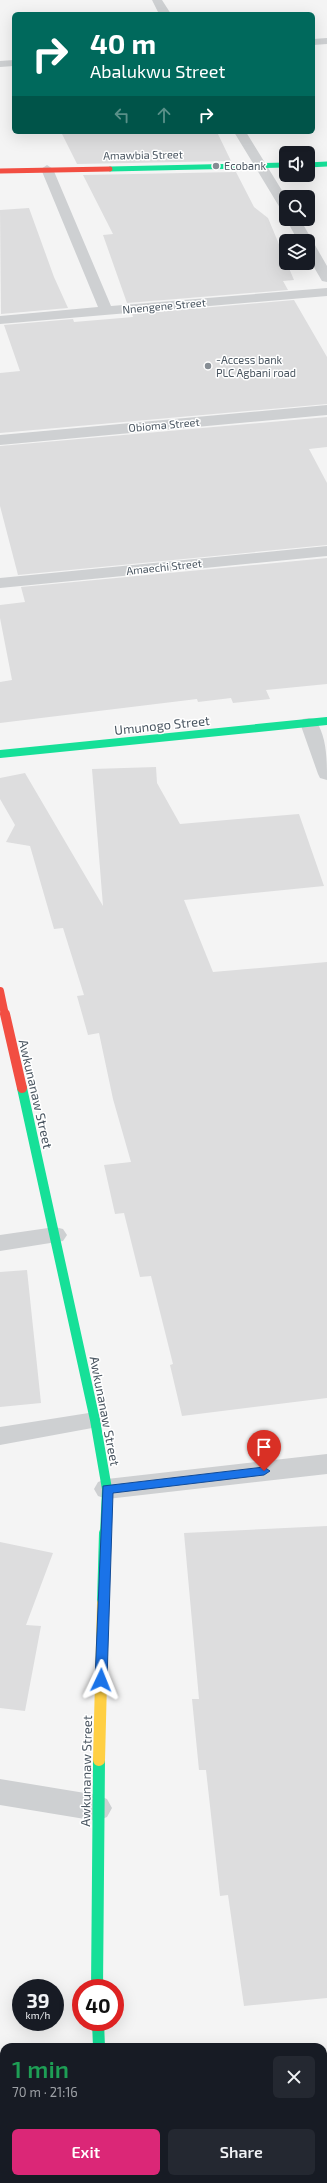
<!DOCTYPE html>
<html lang="en">
<head>
<meta charset="utf-8">
<style>
  body { margin:0; font-family:"Exo 2",sans-serif; background:#242831; color:#f1f3f6; height:100vh; display:flex; flex-direction:column; font-size:15px; white-space:nowrap }
  * { box-sizing:border-box; margin:0 }
  p { font-size:13px; color:#9ea1a6 }
  .icon { flex:none; width:22px; height:22px; fill:none; stroke:currentColor; stroke-width:2; stroke-linecap:round; stroke-linejoin:round }
  .map { position:relative; flex:1; overflow:hidden }
  .sheet { position:absolute; left:0px; top:2043px; width:327px; height:140px; display:flex; flex-direction:column; background:#171b24; border-radius:12px 12px 0 0; box-shadow:0 4px 16px #0002 }
  .sheet>* { flex:none }
  .banner { position:absolute; left:12px; top:12px; width:303px; height:122px; border-radius:6px; box-shadow:0 4px 16px #0002; background:#00695c; color:#fff; overflow:hidden }
  .buttons { position:absolute; left:279px; top:146px; display:grid; gap:8px }
  .buttons a { display:grid; place-items:center; width:36px; height:36px; border-radius:6px; background:#171b24; box-shadow:0 4px 16px #0002; font-size:20px }
  .speed { position:absolute; left:12px; top:1979px; display:flex; gap:8px; font-size:20px; font-weight:700; text-align:center }
  .speed>* { display:grid; place-content:center; width:52px; height:52px; border-radius:50%; background:#171b24; box-shadow:0 4px 16px #0002; line-height:1 }
  .speed small { font-size:10px; font-weight:400 }
  .speed .limit { border:6px solid #d22; background:#fff; color:#111 }
  .pin { position:absolute; display:grid; place-items:center; width:34px; height:34px; color:#fff; margin:-41px -17px; border-radius:50% 50% 50% 0; rotate:-45deg; box-shadow:0 0 4px #0007 }
  .pin .icon { rotate:45deg }
  .me { position:absolute; width:44px; margin:-22px; rotate:2deg; stroke-linejoin:round; filter:drop-shadow(0 0 3px #0008) }
  .turn { display:flex; align-items:center; gap:14px; height:84px; padding:0 12px; font-size:18px }
  .turn .icon { width:52px; height:52px; stroke-width:2.5 }
  .turn b { display:block; font-size:28px; line-height:34px }
  .lanes { display:flex; align-items:center; height:38px; padding:0 12px; background:#0003; justify-content:center; gap:20px; direction:ltr }
  .lanes .off { opacity:.35 }
  .round { display:grid; place-items:center; flex:none; width:42px; height:42px; border-radius:6px; background:#242831 }
  .headline { display:flex; align-items:center; justify-content:space-between; height:68px; padding:0 12px }
  h1 { font-size:24px; font-weight:600; line-height:30px; color:#1e9e55 }
  .button { display:flex; gap:8px; margin-top:auto; padding:8px 12px }
  .button a { flex:1; height:46px; border-radius:6px; background:#db2777; color:#fff; font-size:16px; font-weight:600; line-height:46px; text-align:center }
  .button a+a { background:#242831; color:#f1f3f6 }
  .map>svg:first-child { display:block }
  .building { fill:#ddddde }
  .lines { fill:none; stroke-linecap:round; stroke-linejoin:round }
  .lane { fill:#ced0d2; fill-rule:evenodd }
  .street { fill:#ced0d2; fill-rule:evenodd }
  .fast-far3 { stroke:#16e098; stroke-width:5 }
  .fast-far2 { stroke:#16e098; stroke-width:8 }
  .fast-far1 { stroke:#16e098; stroke-width:10 }
  .fast { stroke:#16e098; stroke-width:12 }
  .slow { stroke:#ffcf43; stroke-width:12 }
  .jam-far2 { stroke:#f24e42; stroke-width:5 }
  .jam-far1 { stroke:#f24e42; stroke-width:8 }
  .jam { stroke:#f24e42; stroke-width:10 }
  .route { fill:#1a73e8; stroke:#114b97 }
  .poi-dot { fill:#868d94; stroke:#fff; stroke-width:1.5 }
  .labels { text-anchor:middle; stroke-width:3; stroke-linejoin:round; paint-order:stroke }
  .far-street-label { font-size:11px; fill:#4a5661; stroke:#fff }
  .far-poi-label { font-size:11px; fill:#4a5661; stroke:#fff; text-anchor:start }
  .street-label { font-size:13px; fill:#4a5661; stroke:#fff }
</style>
</head>
<body>
<div class="map">
<svg width="327" height="2183" viewBox="0 0 327 2183">
  <rect width="100%" height="100%" fill="#f4f4f4"/>
  <path class="building" d="M 61,132 L 217,132 L 231,161 L 77,164 Z
    M 236,172 L 254,207 L 268,218 L 294,280 L 283,281 L 288,290 L 127,303 L 103,235 L 113,234 L 83,175 Z
    M 29,208 L 54,277 L 68,308 L 1,314 L 0,210 Z
    M 294,300 L 327,357 L 327,404 L 0,433 L 0,373 L 20,371 L 4,325 L 73,319 L 74,322 L 133,317 L 132,314 Z
    M 327,417 L 327,447 L 309,449 L 327,483 L 327,545 L 18,575 L 0,506 L 0,446 Z
    M 327,558 L 327,684 L 266,690 L 270,699 L 233,703 L 231,698 L 198,702 L 197,699 L 0,723 L 0,682 L 12,680 L 0,618 L 0,605 L 25,602 L 21,587 Z
    M 156,767 L 157,783 L 180,824 L 299,814 L 324,886 L 184,900 L 213,972 L 327,962 L 327,1398 L 182,1416 L 170,1365 L 173,1364 L 151,1276 L 140,1277 L 124,1213 L 115,1214 L 104,1165 L 131,1162 L 113,1099 L 99,1033 L 88,1035 L 77,996 L 84,995 L 63,928 L 54,929 L 30,846 L 6,842 L 15,825 L 0,799 L 0,778 L 25,773 L 103,906 L 92,769 Z
    M 27,1270 L 41,1403 L 0,1407 L 0,1272 Z
    M 327,1526 L 327,1998 L 244,2006 L 228,1895 L 220,1896 L 206,1770 L 199,1770 L 192,1699 L 199,1699 L 184,1533 Z
    M 0,1542 L 53,1553 L 26,1625 L 41,1626 L 25,1711 L 0,1708 Z"/>
  <g class="lines">
    <path class="lane" d="M 95,1412 L 103,1414 L 106,1420 L 103,1426 L 0,1445 L 0,1427 Z"/>
    <path class="street" d="M 152,0 L 162,0 L 171,14 L 159,14 Z
      M 327,38 L 327,44 L 313,45 L 313,39 Z
      M 14,60 L 14,66 L 0,67 L 0,61 Z
      M 234,132 L 246,132 L 286,197 L 286,212 L 280,208 Z
      M 47,165 L 53,169 L 111,306 L 327,288 L 327,296 L 0,324 L 0,316 L 98,307 L 41,169 Z
      M 286,219 L 300,219 L 327,266 L 327,282 L 322,281 L 308,257 L 308,241 L 298,241 Z
      M 327,405 L 327,415 L 0,445 L 0,435 Z
      M 327,546 L 327,556 L 0,588 L 0,578 Z
      M 309,718 L 315,719 C 327,737 327,759 327,780 L 320,778 L 318,774 L 300,723 L 303,719 Z
      M 55,1227 L 63,1229 L 67,1235 L 63,1241 L 0,1251 L 0,1235 Z
      M 327,1454 L 327,1474 L 107,1499 L 98,1496 L 94,1489 L 98,1482 L 107,1479 Z
      M 0,1779 L 97,1795 L 107,1799 L 112,1808 L 107,1817 L 97,1821 L 0,1805 Z"/>
    <path class="fast-far3" d="M 308,165 L 327,164
      M 110,169 L 286,165"/>
    <path class="fast-far2" d="M 0,754 L 327,721"/>
    <path class="fast-far1" d="M 22,1088 L 95,1420 L 107,1489 L 105,1534"/>
    <path class="fast" d="M 103,1603 L 105,1533
      M 97,1988 L 99,1760
      M 98,2022 L 99,2047
      M 107,2179 L 107,2183"/>
    <path class="slow" d="M 99,1760 L 103,1603"/>
    <path class="jam-far2" d="M 0,171 L 110,169"/>
    <path class="jam-far1" d="M 0,991 L 5,1015"/>
    <path class="jam" d="M 5,1014 L 22,1088"/>
  </g>
  <path class="route" d="M 264,1467 L 270,1471 L 264,1475 L 113,1493 L 107,1680 L 105,1684 L 97,1684 L 95,1680 L 103,1486 Z"/>
  <g class="poi-dot">
    <circle cx="216" cy="166" r="4"/>
    <circle cx="208" cy="366" r="4"/>
  </g>
  <g class="labels">
    <g class="far-street-label">
      <text transform="translate(143 155) rotate(-1)" y="4">Amawbia Street</text>
      <text transform="translate(164 306) rotate(-5)" y="4">Nnengene Street</text>
      <text transform="translate(164 425) rotate(-5)" y="4">Obioma Street</text>
      <text transform="translate(164 567) rotate(-6)" y="4">Amaechi Street</text>
    </g>
    <g class="far-poi-label">
      <text x="224" y="170">Ecobank</text>
      <text x="216" y="364">-Access bank<tspan x="216" dy="13">PLC Agbani road</tspan></text>
    </g>
    <g class="street-label">
      <text transform="translate(162 725) rotate(-6)" y="5">Umunogo Street</text>
      <text transform="translate(36 1094) rotate(77)" y="5">Awkunanaw Street</text>
      <text transform="translate(105 1411) rotate(79)" y="5">Awkunanaw Street</text>
      <text transform="translate(86 1771) rotate(-89)" y="5">Awkunanaw Street</text>
    </g>
  </g>
</svg>
<div class="buttons">
<a><svg class="icon" aria-label="sound" viewBox="0 0 24 24"><path d="M4 9h4l5-4v14l-5-4H4zM17 9q2 3 0 6"/></svg></a>
<a><svg class="icon" aria-label="search" viewBox="0 0 24 24"><circle cx="10" cy="10" r="6"/><path d="M15 15l6 6"/></svg></a>
<a><svg class="icon" aria-label="layers" viewBox="0 0 24 24"><path d="M12 4l9 5-9 5-9-5zM3 14l9 5 9-5"/></svg></a>
</div>
<div class="speed"><div>39<small>km/h</small></div><div class="limit">40</div></div>
<div class="pin" style="left:264px;top:1471px;background:#d93025"><svg class="icon" aria-label="arrive" viewBox="0 0 24 24"><path d="M6 21V4h12l-3 4 3 4H6"/></svg></div>
<svg class="me" style="left:101px;top:1680px" viewBox="-20 -20 40 40"><path d="M0-17L14 15 0 8-14 15z" fill="#1a73e8" stroke="#fff" stroke-width="4"/></svg>
<div class="banner">
<div class="turn"><svg class="icon" aria-label="right" viewBox="0 0 24 24"><path d="M7 20v-9h11M14 6l5 5-5 5"/></svg><div><b>40 m</b>Abalukwu Street</div></div>
<div class="lanes"><svg class="icon off" aria-label="left" viewBox="0 0 24 24"><path d="M17 20v-9H6M10 6l-5 5 5 5"/></svg><svg class="icon off" aria-label="ahead" viewBox="0 0 24 24"><path d="M12 20V5M6 11l6-6 6 6"/></svg><svg class="icon" aria-label="right" viewBox="0 0 24 24"><path d="M7 20v-9h11M14 6l5 5-5 5"/></svg></div>
</div>
<section class="sheet">
<div class="headline"><div><h1>1 min</h1><p>70 m · 21:16</p></div><a class="round"><svg class="icon" aria-label="close" viewBox="0 0 24 24"><path d="M6 6l12 12M18 6L6 18"/></svg></a></div>
<div class="button"><a>Exit</a><a>Share</a></div>
</section>
</div>
</body>
</html>
